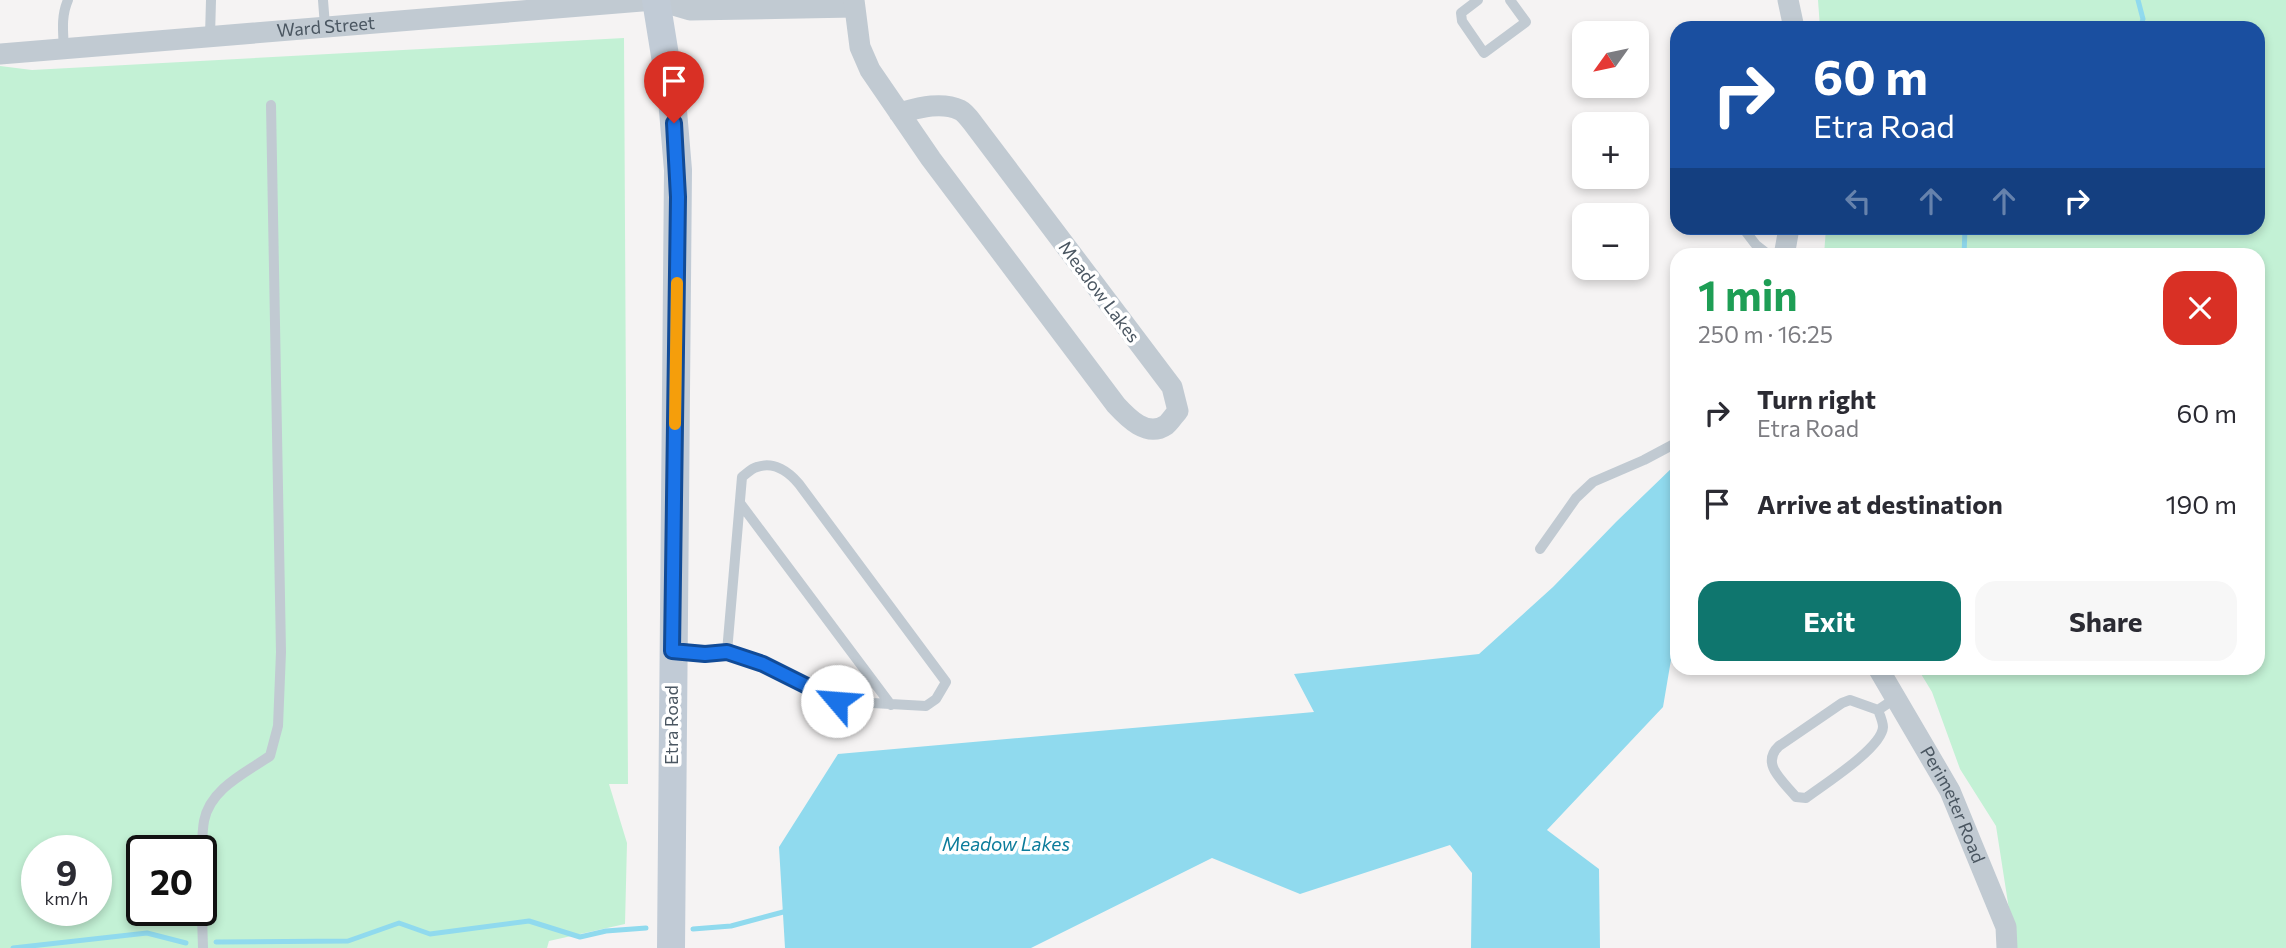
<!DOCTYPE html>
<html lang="en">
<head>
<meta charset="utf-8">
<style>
  body { margin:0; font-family:Commissioner,sans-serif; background:#f7f7f7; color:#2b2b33; height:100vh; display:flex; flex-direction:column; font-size:26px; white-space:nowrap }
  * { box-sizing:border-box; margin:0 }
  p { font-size:23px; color:#7c7c81 }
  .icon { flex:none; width:38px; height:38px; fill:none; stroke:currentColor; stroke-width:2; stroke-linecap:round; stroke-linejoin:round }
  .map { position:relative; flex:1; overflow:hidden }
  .sheet { position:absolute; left:1670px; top:248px; width:595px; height:427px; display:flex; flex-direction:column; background:#fff; border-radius:21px; box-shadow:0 4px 10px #0003 }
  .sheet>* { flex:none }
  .guide { position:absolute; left:1670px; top:21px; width:595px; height:214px; border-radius:21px; box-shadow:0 4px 10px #0003; background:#1a4fa0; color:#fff; overflow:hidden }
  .needle { width:46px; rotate:237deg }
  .buttons { position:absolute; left:1572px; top:21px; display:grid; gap:14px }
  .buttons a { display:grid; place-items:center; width:77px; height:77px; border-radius:14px; background:#fff; box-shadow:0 4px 10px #0003; font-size:35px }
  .speed { position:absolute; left:21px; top:835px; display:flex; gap:14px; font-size:35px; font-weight:700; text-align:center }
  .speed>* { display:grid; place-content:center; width:91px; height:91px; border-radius:50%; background:#fff; box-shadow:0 4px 10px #0003; line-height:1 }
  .speed small { font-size:18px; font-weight:400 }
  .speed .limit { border:4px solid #111; border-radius:10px; background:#fff; color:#111 }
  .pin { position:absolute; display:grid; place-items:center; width:60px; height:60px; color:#fff; margin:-72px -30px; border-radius:50% 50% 50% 0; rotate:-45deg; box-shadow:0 0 7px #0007 }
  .pin .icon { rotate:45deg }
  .me { position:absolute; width:77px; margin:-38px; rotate:297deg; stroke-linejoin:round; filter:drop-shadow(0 0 5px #0008) }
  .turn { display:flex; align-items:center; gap:24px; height:147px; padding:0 28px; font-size:32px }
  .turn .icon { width:91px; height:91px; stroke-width:2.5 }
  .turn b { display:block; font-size:49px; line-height:60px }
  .lanes { display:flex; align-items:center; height:66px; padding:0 28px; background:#0003; justify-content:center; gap:35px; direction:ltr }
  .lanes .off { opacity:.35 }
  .round { display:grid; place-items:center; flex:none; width:74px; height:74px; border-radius:21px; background:#f7f7f7 }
  .headline { display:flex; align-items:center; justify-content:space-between; height:119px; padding:0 28px }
  h1 { font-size:42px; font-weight:700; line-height:52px; color:#1e9e55 }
  .cta { display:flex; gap:14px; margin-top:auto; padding:14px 28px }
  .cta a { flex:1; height:80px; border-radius:21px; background:#0f766e; color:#fff; font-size:28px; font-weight:700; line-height:80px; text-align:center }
  .cta a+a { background:#f7f7f7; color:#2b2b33 }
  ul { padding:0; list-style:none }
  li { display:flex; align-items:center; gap:21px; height:91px; padding:0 28px }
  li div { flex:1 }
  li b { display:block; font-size:26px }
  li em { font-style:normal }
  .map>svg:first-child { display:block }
  .green { fill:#c3f1d5; fill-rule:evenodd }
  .water { fill:#90daee }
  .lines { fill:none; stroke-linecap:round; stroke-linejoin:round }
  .stream { stroke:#90daee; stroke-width:5 }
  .service { stroke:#c1cad2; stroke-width:10 }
  .minor { stroke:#c1cad2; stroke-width:21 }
  .secondary { stroke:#c1cbd6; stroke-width:28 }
  .route-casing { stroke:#114b97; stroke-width:18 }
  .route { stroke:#1a73e8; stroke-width:12 }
  .slow { stroke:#f59e0b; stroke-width:12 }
  .labels { text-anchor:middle; stroke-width:7; stroke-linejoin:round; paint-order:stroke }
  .street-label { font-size:18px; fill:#4a5661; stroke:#fff }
  .water-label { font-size:19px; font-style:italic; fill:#0c7c9b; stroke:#fff }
</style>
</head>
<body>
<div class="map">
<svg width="2286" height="948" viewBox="0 0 2286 948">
  <rect width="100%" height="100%" fill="#f5f3f3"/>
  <path class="green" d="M 1818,0 L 2286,0 L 2286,948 L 2015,948 L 1996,826 L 1960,769 L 1932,692 L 1918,669 L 2258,668 L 2258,256 L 1824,255 L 1826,228 L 2258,228 L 2258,28 L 1820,28 Z
    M 624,38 L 628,784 L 609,784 L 627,843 L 625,924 L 549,941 L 547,948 L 0,948 L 0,66 L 32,70 ZM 37,850 L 96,850 L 96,910 L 37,910 ZM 142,850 L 201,850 L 201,910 L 142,910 Z"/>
  <path class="water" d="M 1676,464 L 1676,646 L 1673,648 L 1663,707 L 1547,830 L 1599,869 L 1600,948 L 1471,948 L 1472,873 L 1450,845 L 1300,894 L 1212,858 L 1031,948 L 785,948 L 779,847 L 838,754 L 1314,712 L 1294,674 L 1479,654 L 1553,587 L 1617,521 Z"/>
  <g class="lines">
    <path class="stream" d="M 2138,0 L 2143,19 L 2140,28
      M 1964,256 L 1965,228
      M 693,929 L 731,926 L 787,911
      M 216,942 L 348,941 L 399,923 L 430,934 L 529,921 L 580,937 L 606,931 L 646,928
      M 13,948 L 147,933 L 186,943"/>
    <path class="service" d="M 323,0 L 325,26
      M 1478,0 L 1461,13 L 1462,21 L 1484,53 L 1526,22 L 1510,0
      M 210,36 L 211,0
      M 64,49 C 63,31 61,16 68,0
      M 1743,228 L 1756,245 L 1770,256
      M 740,503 L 891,705
      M 1540,549 L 1576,498 L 1593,482 L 1644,460 L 1676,443
      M 675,651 L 705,654 L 727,652 L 763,664 L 837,701 L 926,706 L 936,699 L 946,682 L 799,484 C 789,472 774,461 757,467 C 752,468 746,474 742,477 L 727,652
      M 1878,710 L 1850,700 L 1842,703 L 1779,746 C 1760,764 1783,781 1796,797 L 1806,798 C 1823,785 1882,748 1883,727 C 1883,722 1880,715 1878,710 L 1896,698
      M 201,860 C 202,847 202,833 204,821 C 210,789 245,773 270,756 L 278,726 L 281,652 L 271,105
      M 201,882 L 203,948"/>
    <g class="minor">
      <path d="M 656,0 L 690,10 L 854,7"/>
      <path d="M 854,0 L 860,47 L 870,70 L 931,159 L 1116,405 C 1128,418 1147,438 1166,425 C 1170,422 1174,415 1178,411 L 1172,387 L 975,126 C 971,121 966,113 960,110 C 941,101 918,108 899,113"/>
      <path d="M 1788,0 L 1794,28"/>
      <path id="s1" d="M 0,54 L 654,0"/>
      <path d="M 1784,256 L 1789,228"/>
      <path id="s2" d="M 1878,668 L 1950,791 L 2006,927 L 2007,948"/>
    </g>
    <path class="secondary" d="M 656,0 L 672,99 L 678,170 L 671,948"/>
  </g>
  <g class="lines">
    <g class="route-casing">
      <path id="route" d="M 674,123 L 678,197 L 672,651 L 705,654 L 727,652 L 763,664 L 837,701"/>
    </g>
    <use href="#route" class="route"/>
    <path class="slow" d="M 675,424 L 677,283"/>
  </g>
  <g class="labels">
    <g class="street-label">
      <text dy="6" stroke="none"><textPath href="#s1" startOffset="327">Ward Street</textPath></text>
      <text transform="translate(1099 292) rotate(53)" y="6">Meadow Lakes</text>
      <text transform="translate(672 725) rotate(-90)" y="6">Etra Road</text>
      <text dy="6" stroke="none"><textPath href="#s2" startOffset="156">Perimeter Road</textPath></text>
    </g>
    <g class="water-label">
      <text x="1006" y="851">Meadow Lakes</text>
    </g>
  </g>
</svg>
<div class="buttons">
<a><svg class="needle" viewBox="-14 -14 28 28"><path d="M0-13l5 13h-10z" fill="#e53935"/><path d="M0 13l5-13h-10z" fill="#7c7c81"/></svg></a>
<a>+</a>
<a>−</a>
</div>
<div class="speed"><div>9<small>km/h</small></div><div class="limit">20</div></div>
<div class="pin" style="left:674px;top:123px;background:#d93025"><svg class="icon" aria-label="arrive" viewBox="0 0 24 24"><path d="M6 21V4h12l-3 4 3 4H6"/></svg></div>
<svg class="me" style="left:837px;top:701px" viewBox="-20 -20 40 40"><circle r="19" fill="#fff"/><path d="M0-13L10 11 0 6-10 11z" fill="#1a73e8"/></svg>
<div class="guide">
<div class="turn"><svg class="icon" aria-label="right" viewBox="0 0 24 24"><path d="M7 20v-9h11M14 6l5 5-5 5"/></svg><div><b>60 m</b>Etra Road</div></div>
<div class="lanes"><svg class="icon off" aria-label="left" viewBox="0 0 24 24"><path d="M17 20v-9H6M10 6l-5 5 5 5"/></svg><svg class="icon off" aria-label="ahead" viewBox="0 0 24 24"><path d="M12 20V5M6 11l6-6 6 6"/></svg><svg class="icon off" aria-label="ahead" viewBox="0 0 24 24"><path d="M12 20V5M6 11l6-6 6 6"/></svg><svg class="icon" aria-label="right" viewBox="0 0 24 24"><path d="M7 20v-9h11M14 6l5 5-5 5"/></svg></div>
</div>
<section class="sheet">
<div class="headline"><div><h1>1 min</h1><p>250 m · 16:25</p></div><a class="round" style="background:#d93025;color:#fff"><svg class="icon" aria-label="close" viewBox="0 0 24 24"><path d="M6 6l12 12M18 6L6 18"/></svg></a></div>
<ul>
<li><svg class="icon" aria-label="right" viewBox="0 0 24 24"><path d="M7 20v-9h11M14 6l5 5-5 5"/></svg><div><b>Turn right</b><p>Etra Road</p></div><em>60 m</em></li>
<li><svg class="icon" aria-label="arrive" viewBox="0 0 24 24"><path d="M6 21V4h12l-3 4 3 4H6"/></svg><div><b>Arrive at destination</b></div><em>190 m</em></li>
</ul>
<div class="cta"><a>Exit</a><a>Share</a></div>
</section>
</div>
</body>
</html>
